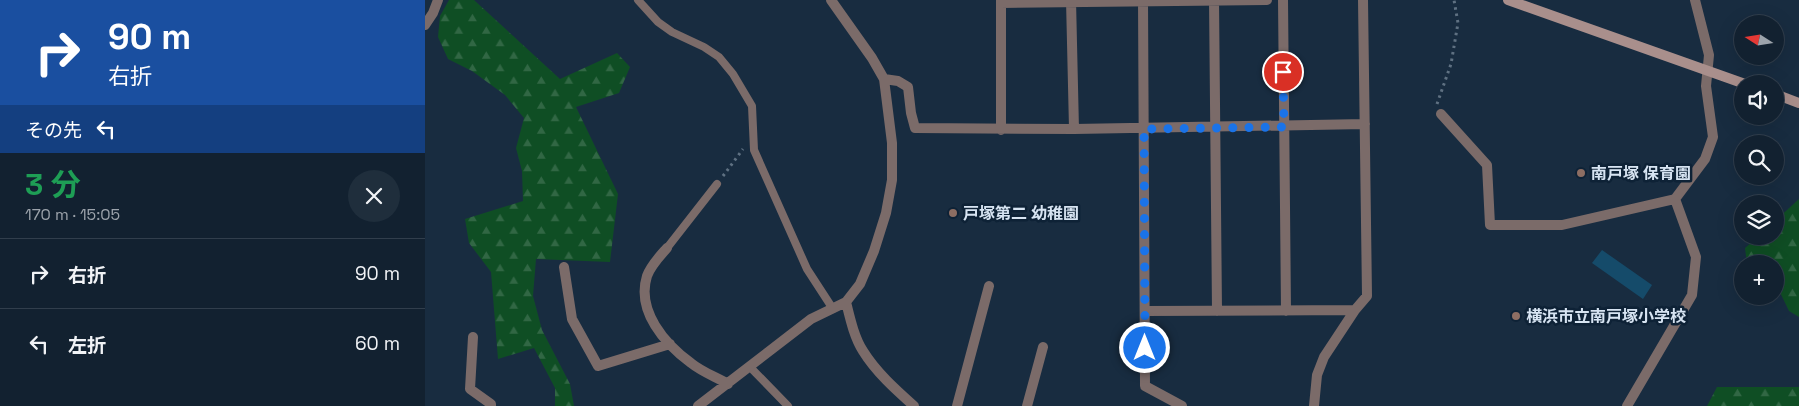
<!DOCTYPE html>
<html lang="ja">
<head>
<meta charset="utf-8">
<style>
  body { margin:0; font-family:"Space Grotesk","Noto Sans JP",sans-serif; background:#1f2e3c; color:#f1f3f6; height:100vh; display:flex; flex-direction:column; font-size:19px; white-space:nowrap }
  * { box-sizing:border-box; margin:0 }
  p { font-size:16px; color:#9ca3ab }
  .icon { flex:none; width:28px; height:28px; fill:none; stroke:currentColor; stroke-width:2; stroke-linecap:round; stroke-linejoin:round }
  .map { position:relative; flex:1; overflow:hidden }
  .sheet { display:flex; flex-direction:column; background:#122130; width:425px }
  .sheet>* { flex:none }
  .hud { background:#1a4fa0; color:#fff; overflow:hidden }
  .needle { width:32px; rotate:282deg }
  .tools { position:absolute; left:1309px; top:15px; display:grid; gap:10px }
  .tools a { display:grid; place-items:center; width:50px; height:50px; border-radius:50%; background:#122130; box-shadow:0 5px 20px #0002,0 0 0 1px #313e4c; font-size:25px }
  .pin { position:absolute; display:grid; place-items:center; width:42px; height:42px; color:#fff; margin:-21px; border:2px solid #fff; border-radius:50%; box-shadow:0 1px 5px #0007 }
  .me { position:absolute; width:55px; margin:-28px; rotate:0deg; stroke-linejoin:round; filter:drop-shadow(0 0 4px #0008) }
  .turn { display:flex; align-items:center; gap:18px; height:105px; padding:0 25px; font-size:22px }
  .turn .icon { width:65px; height:65px; stroke-width:2.5 }
  .turn b { display:block; font-size:35px; line-height:42px }
  .then { display:flex; align-items:center; height:48px; padding:0 25px; background:#0003; gap:10px; font-size:19px }
  .round { display:grid; place-items:center; flex:none; width:52px; height:52px; border-radius:26px; background:#1f2e3c }
  .overview { display:flex; align-items:center; justify-content:space-between; height:85px; padding:0 25px }
  h1 { font-size:30px; font-weight:700; line-height:38px; color:#1e9e55 }
  ul { padding:0; list-style:none }
  li { display:flex; align-items:center; gap:15px; height:70px; padding:0 25px; border-top:1px solid #313e4c }
  li div { flex:1 }
  li b { display:block; font-size:19px }
  li em { font-style:normal }
  main { display:flex; flex:1; min-height:0 }
  .map>svg:first-child { display:block }
  .forest { fill:url(#forest-firs) }
  .water { fill:#154b6a }
  .lines { fill:none; stroke-linecap:round; stroke-linejoin:round }
  .path { stroke:#5f7182; stroke-width:3; stroke-dasharray:2.5 4; stroke-linecap:butt }
  .lane { stroke:#7b6b69; stroke-width:8 }
  .street { stroke:#7b6b69; stroke-width:10 }
  .secondary { stroke:#a98f8c; stroke-width:10 }
  .route { stroke:#1a73e8; stroke-width:9; stroke-dasharray:0 16.2 }
  .education-dot { fill:#8d6e63; stroke:#0e2236; stroke-width:2 }
  .labels { text-anchor:middle; stroke-width:5; stroke-linejoin:round; paint-order:stroke }
  .poi-label { font-size:16px; font-weight:bold; fill:#d7e4f2; stroke:#0e2236; text-anchor:start }
</style>
</head>
<body>
<main>
<section class="sheet">
<div class="hud">
<div class="turn"><svg class="icon" aria-label="right" viewBox="0 0 24 24"><path d="M7 20v-9h11M14 6l5 5-5 5"/></svg><div><b>90 m</b>右折</div></div>
<div class="then">その先<svg class="icon" aria-label="left" viewBox="0 0 24 24"><path d="M17 20v-9H6M10 6l-5 5 5 5"/></svg></div>
</div>
<div class="overview"><div><h1>3 分</h1><p>170 m · 15:05</p></div><a class="round"><svg class="icon" aria-label="close" viewBox="0 0 24 24"><path d="M6 6l12 12M18 6L6 18"/></svg></a></div>
<ul>
<li><svg class="icon" aria-label="right" viewBox="0 0 24 24"><path d="M7 20v-9h11M14 6l5 5-5 5"/></svg><div><b>右折</b></div><em>90 m</em></li>
<li><svg class="icon" aria-label="left" viewBox="0 0 24 24"><path d="M17 20v-9H6M10 6l-5 5 5 5"/></svg><div><b>左折</b></div><em>60 m</em></li>
</ul>
</section>
<div class="map">
<svg width="1374" height="406" viewBox="0 0 1374 406">
  <defs>
    <pattern id="forest-firs" width="22" height="20" patternUnits="userSpaceOnUse" patternTransform="scale(1.25)"><rect width="22" height="20" fill="#0f4e24"/><path d="M5 1l3.5 6h-7zM16 11l3.5 6h-7z" fill="#316744"/></pattern>
  </defs>
  <rect width="100%" height="100%" fill="#182c40"/>
  <path class="forest" d="M 24,0 L 49,0 L 135,79 L 192,53 L 205,67 L 194,93 L 151,107 L 193,194 L 185,262 L 111,259 L 108,296 L 117,330 L 145,384 L 149,406 L 130,406 L 130,388 L 109,348 L 73,359 L 66,272 L 44,243 L 40,219 L 98,201 L 97,171 L 91,148 L 99,118 L 80,95 L 47,71 L 23,59 L 13,37 L 15,16 Z
    M 1374,199 L 1374,317 L 1364,311 L 1350,282 L 1350,264 L 1322,264 L 1320,248 L 1334,236 L 1350,236 L 1350,221 Z
    M 1292,387 L 1374,387 L 1374,406 L 1282,406 Z"/>
  <path class="water" d="M 1177,250 L 1227,285 L 1218,299 L 1167,263 Z"/>
  <g class="lines">
    <path class="path" d="M 1012,104 L 1026,64 L 1033,23 L 1029,0
      M 298,176 L 318,149"/>
    <path class="lane" d="M 213,0 L 233,22 L 247,32 L 279,47 L 294,57 L 308,74 L 327,106 L 329,150 L 382,269 L 408,309
      M 242,248 L 292,184
      M 325,367 L 363,406"/>
    <path class="street" d="M 576,0 L 576,130
      M 646,0 L 649,129
      M 718,0 L 720,386 L 757,406
      M 789,0 L 792,311
      M 858,0 L 861,311
      M 576,3 L 842,0
      M 0,25 L 8,13 L 13,0
      M 459,79 L 473,81 L 483,87 L 486,113 L 490,128 L 649,129 L 940,124
      M 1016,114 L 1062,165 L 1065,225 L 1137,225 L 1250,199
      M 242,248 C 235,256 226,265 222,276 C 211,311 240,344 266,363 C 277,372 291,377 303,384
      M 139,267 L 147,319 L 173,366 L 245,344
      M 421,302 C 425,318 429,337 438,351 C 451,372 470,389 489,406
      M 720,311 L 930,310
      M 48,337 L 45,389 L 66,404 L 66,406
      M 273,406 L 386,319 L 421,302 L 435,284 L 449,251 L 461,213 L 467,180 L 467,143 L 459,79 L 447,58 L 406,0
      M 532,406 L 564,286
      M 602,406 L 618,347
      M 889,406 L 892,375 L 899,357 L 930,310 L 942,296 L 938,0
      M 1202,406 L 1267,295 L 1271,257 L 1250,199 L 1280,159 L 1288,137 L 1281,86 L 1284,55 L 1270,0"/>
    <path class="secondary" d="M 1083,0 L 1320,84
      M 1350,94 L 1374,103"/>
  </g>
  <g class="lines">
    <path class="route" d="M 720,348 L 719,129 L 859,127 L 858,72"/>
  </g>
  <g class="education-dot">
    <circle cx="1156" cy="173" r="5"/>
    <circle cx="528" cy="213" r="5"/>
    <circle cx="1091" cy="316" r="5"/>
  </g>
  <g class="labels">
    <g class="poi-label">
      <text x="1166" y="179">南戸塚 保育園</text>
      <text x="538" y="219">戸塚第二 幼稚園</text>
      <text x="1101" y="322">横浜市立南戸塚小学校</text>
    </g>
  </g>
</svg>
<div class="tools">
<a><svg class="needle" viewBox="-14 -14 28 28"><path d="M0-13l5 13h-10z" fill="#e53935"/><path d="M0 13l5-13h-10z" fill="#9ca3ab"/></svg></a>
<a><svg class="icon" aria-label="sound" viewBox="0 0 24 24"><path d="M4 9h4l5-4v14l-5-4H4zM17 9q2 3 0 6"/></svg></a>
<a><svg class="icon" aria-label="search" viewBox="0 0 24 24"><circle cx="10" cy="10" r="6"/><path d="M15 15l6 6"/></svg></a>
<a><svg class="icon" aria-label="layers" viewBox="0 0 24 24"><path d="M12 4l9 5-9 5-9-5zM3 14l9 5 9-5"/></svg></a>
<a>+</a>
</div>
<div class="pin" style="left:858px;top:72px;background:#d93025"><svg class="icon" aria-label="arrive" viewBox="0 0 24 24"><path d="M6 21V4h12l-3 4 3 4H6"/></svg></div>
<svg class="me" style="left:720px;top:348px" viewBox="-20 -20 40 40"><circle r="17" fill="#1a73e8" stroke="#fff" stroke-width="3"/><path d="M0-11L8 9 0 5-8 9z" fill="#fff"/></svg>
</div>
</main>
</body>
</html>
